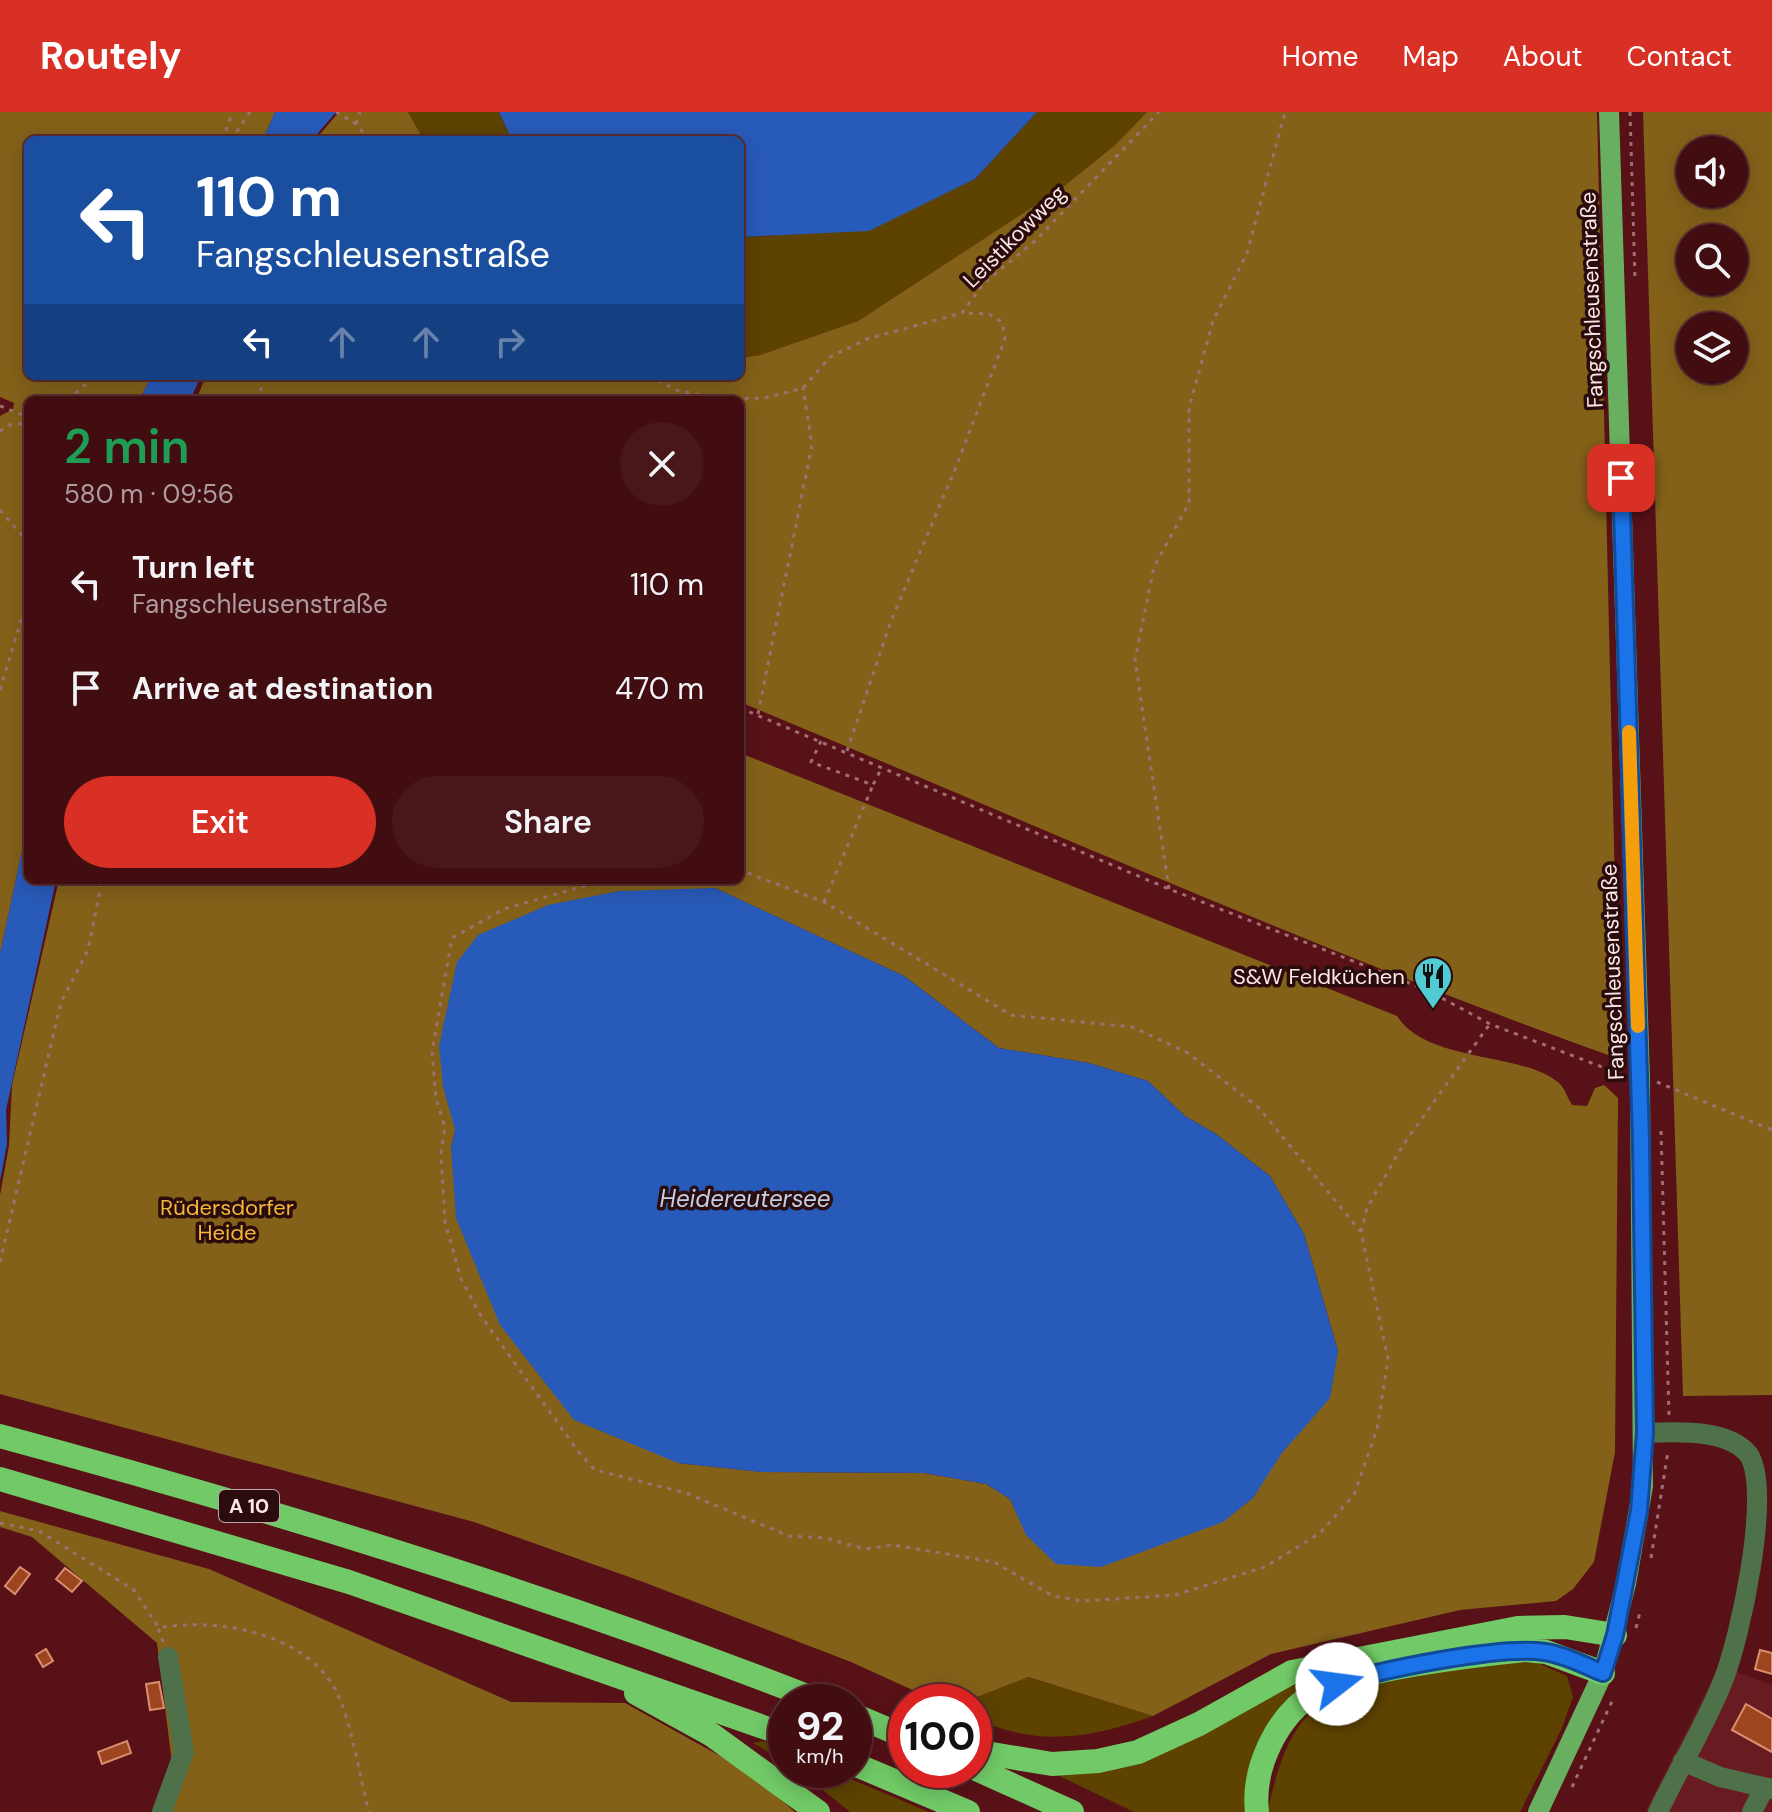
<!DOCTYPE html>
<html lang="en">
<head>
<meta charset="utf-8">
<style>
  body { margin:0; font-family:"DM Sans",sans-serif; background:#49161a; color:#f1f3f6; height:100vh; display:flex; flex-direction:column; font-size:30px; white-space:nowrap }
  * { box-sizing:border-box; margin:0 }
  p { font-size:26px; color:#ae9c9f }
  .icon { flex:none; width:44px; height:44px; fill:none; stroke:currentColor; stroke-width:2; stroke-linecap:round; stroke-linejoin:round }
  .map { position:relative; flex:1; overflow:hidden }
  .details { position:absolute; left:24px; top:284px; width:720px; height:488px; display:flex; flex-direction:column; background:#420d11; border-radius:12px; box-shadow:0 4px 20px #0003,0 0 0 2px #5a2d31 }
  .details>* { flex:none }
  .guide { position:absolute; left:24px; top:24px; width:720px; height:244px; border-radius:12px; box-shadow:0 4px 20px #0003,0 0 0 2px #5a2d31; background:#1a4fa0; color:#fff; overflow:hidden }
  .buttons { position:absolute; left:1676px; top:24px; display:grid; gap:16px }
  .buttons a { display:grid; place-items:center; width:72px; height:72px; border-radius:50%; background:#420d11; box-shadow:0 4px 20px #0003,0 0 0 2px #5a2d31; font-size:40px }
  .speed { position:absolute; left:768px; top:1572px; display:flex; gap:16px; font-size:40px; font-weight:700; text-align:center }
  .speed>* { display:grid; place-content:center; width:104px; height:104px; border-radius:50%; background:#420d11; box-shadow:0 4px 20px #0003,0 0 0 2px #5a2d31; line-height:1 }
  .speed small { font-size:20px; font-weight:400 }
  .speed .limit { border:12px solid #d22; background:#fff; color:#111 }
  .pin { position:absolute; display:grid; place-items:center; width:68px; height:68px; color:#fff; margin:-34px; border-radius:16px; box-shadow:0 4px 12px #0006 }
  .me { position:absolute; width:88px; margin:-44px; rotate:75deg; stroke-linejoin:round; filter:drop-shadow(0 0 6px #0008) }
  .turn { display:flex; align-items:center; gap:28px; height:168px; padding:0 40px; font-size:36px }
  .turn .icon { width:104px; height:104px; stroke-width:2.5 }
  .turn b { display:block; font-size:56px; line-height:68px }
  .lanes { display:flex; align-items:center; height:76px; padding:0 40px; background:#0003; justify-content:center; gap:40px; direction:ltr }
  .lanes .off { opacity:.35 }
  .round { display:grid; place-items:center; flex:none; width:84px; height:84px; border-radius:42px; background:#49161a }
  .head { display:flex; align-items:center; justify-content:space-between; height:136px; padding:0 40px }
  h1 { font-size:48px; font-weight:600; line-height:60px; color:#1e9e55 }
  .cta { display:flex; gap:16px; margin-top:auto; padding:16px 40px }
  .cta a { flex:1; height:92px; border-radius:48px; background:#d93025; color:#fff; font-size:32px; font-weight:600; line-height:92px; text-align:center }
  .cta a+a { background:#49161a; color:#f1f3f6 }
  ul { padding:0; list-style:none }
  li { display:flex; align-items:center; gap:24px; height:104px; padding:0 40px }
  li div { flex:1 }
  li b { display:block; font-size:30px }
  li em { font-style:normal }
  header { display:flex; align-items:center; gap:48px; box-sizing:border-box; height:112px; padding:0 40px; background:#d93025; color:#fff }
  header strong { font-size:38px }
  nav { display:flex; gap:44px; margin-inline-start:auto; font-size:28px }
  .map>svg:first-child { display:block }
  .built { fill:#681b21 }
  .green { fill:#5d4200 }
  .forest { fill:#836119; fill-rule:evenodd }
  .water { fill:#285ab9 }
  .building { fill:#9d451f; stroke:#da8e70; stroke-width:2 }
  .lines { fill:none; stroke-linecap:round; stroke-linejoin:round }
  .path { stroke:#9f6f72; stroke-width:3; stroke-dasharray:4 6; stroke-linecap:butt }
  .minor { stroke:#4e714a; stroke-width:20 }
  .major { stroke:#68b05f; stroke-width:20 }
  .highway { stroke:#71ca67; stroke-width:24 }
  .route-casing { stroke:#114b97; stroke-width:20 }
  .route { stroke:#1a73e8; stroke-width:14 }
  .slow { stroke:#f59e0b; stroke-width:14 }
  .labels { text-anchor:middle; stroke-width:7; stroke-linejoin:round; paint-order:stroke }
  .shield { fill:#2b0c0d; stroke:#bca5a5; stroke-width:2 }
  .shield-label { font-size:20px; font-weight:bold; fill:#fae7e6 }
  .street-label { font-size:22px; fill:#fae7e6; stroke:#2b0c0d }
  .poi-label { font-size:22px; fill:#fae7e6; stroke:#2b0c0d; text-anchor:end }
  .park-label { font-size:22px; fill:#f4b838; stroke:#2b0c0d }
  .water-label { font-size:24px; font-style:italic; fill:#c1cfe8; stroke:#2b0c0d }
</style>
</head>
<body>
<header>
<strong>Routely</strong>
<nav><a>Home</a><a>Map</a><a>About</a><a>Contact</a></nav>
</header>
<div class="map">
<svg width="1772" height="1700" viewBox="0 0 1772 1700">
  <rect width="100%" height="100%" fill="#581117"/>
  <path class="built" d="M 1719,1554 L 1772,1573 L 1772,1700 L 1645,1700 Z"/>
  <path class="green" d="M 408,0 L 499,0 L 512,28 L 424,28 Z
    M 1037,0 L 1147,0 L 1115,33 L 1063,75 L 858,209 L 760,243 L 740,246 L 740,125 L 771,124 L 975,67 Z
    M 1536,1550 L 1567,1564 L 1573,1585 L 1562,1616 L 1520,1700 L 1267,1700 C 1276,1665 1284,1626 1311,1600 C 1347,1565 1485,1551 1536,1550 Z
    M 1355,1557 L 1291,1589 L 1250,1700 L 1134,1700 L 1047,1658 L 1102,1655 L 1293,1571 Z
    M 1027,1565 L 1153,1604 C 1090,1627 1036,1635 974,1606 L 974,1590 L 964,1590 Z
    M 763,1629 L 786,1639 L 786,1650 L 753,1631 Z
    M 798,1658 L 829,1658 L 929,1700 L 850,1700 Z"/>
  <path class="forest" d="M 0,0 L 275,0 L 263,28 L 28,28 L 28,264 L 151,264 L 140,288 L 28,288 L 28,711 L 0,842 L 0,304 L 13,297 L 14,291 L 0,285 Z
    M 339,0 L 408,0 L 424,28 L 315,28 Z
    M 1147,0 L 1597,0 L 1619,947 C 1322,841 1032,711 740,590 L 740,288 L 196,288 L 206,264 L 740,264 L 740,246 L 760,243 L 858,209 L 1063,75 L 1115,33 Z
    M 1643,0 L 1772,0 L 1772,1283 L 1683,1284 ZM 1690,38 L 1734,38 L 1734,82 L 1690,82 ZM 1690,126 L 1734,126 L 1734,170 L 1690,170 ZM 1690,214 L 1734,214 L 1734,258 L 1690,258 Z
    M 740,641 L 1397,904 C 1428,952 1524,939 1560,972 C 1565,977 1568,987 1572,993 L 1587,994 L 1595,976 L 1604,973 L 1618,986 L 1615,1340 L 1594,1450 L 1573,1477 L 1556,1489 L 1460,1498 L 1271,1542 L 1153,1604 L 1028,1565 L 964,1590 L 939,1590 L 851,1550 L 646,1471 L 474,1410 L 0,1282 L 0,1083 L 9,1034 L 12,973 L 59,768 L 740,768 ZM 715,776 L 904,864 L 999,936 L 1089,951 L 1148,969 L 1185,1004 L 1216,1022 L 1270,1064 L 1304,1122 L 1338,1239 L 1253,1386 L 1027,1423 L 1010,1387 L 986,1372 L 924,1361 L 762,1360 L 678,1351 L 451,1036 L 455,1018 Z
    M 0,1399 L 209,1457 L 511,1590 L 625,1591 L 747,1659 L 795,1700 L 153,1700 L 172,1651 L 157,1531 L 32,1425 L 0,1415 Z"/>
  <path class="water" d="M 275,0 L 336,0 L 312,28 L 263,28 Z
    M 499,0 L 1037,0 L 975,67 L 869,119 L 740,125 L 740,28 L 512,28 Z
    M 151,264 L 201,264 L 190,288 L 140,288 Z
    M 28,711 L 28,768 L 56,768 L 6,998 L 7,1032 L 0,1069 L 0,842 Z
    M 715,776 L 904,864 L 999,936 L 1089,951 L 1148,969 L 1185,1004 L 1216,1022 L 1270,1064 L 1304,1122 L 1338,1239 L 1330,1286 L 1282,1341 L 1253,1386 L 1223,1410 L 1101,1455 L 1056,1452 L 1026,1423 L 1010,1387 L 986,1372 L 924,1361 L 761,1360 L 678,1351 L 574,1308 L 500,1213 L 456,1106 L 451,1036 L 455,1018 L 443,974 L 439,934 L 457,850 L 478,823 L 548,793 L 619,779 Z"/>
  <path class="building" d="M 20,1455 L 30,1462 L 15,1482 L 5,1474 Z
    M 65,1456 L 82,1469 L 72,1480 L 56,1467 Z
    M 46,1537 L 53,1549 L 43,1555 L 36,1543 Z
    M 1760,1538 L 1772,1541 L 1772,1562 L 1755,1557 Z
    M 159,1570 L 164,1596 L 150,1598 L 146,1572 Z
    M 1746,1592 L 1772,1607 L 1772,1640 L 1732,1618 Z
    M 127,1629 L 131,1641 L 102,1652 L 98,1640 Z"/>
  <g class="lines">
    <path class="path" d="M 336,0 L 356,12 L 370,28
      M 1630,0 L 1635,168
      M 356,12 L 360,0
      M 222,28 L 233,0
      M 231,28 L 250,0
      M 649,264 L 676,278 L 720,287 L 765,286 L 803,276 L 830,245 L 867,227 L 962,201 L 983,172 L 1035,129 L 1159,0
      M 68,288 L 95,264
      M 256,288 L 267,264
      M 0,294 L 28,305
      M 0,319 L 9,313 L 28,311
      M 0,398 L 28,431
      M 0,578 L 28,485
      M 740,596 L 1169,777 L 1427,878 L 1490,912 L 1623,963
      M 758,602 L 812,333 L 803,276
      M 821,629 L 811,650 L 873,673 L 881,657
      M 847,639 L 891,509 L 956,355 L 1005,227 L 1002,210 L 989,202 L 963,201
      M 605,768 L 504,797 L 452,826 L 432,940 L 436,987 L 445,1015 L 441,1042 L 445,1110 L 461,1167 L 481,1204 L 580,1342 L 595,1358 L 686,1381 L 789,1424 L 825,1426 L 865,1437 L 893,1433 L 994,1450 L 1053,1484 L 1083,1489 L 1175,1483 L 1265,1455 L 1320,1421 L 1354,1383 L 1377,1317 L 1388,1247 L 1361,1120 L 1259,996 L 1188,941 L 1132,915 L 1011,903 L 824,790 L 740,758
      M 1169,777 L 1135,548 L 1154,455 L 1189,391 L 1189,296 L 1213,209 L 1247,141 L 1285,0
      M 824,790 L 873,673
      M 1657,970 L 1772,1018
      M 1661,1019 L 1669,1304
      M 1361,1120 L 1367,1096 L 1403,1033 L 1489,913
      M 0,1150 L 61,890 L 88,838 L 102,768
      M 0,1411 L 39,1419 L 134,1478 L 158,1515
      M 1651,1446 L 1668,1339
      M 1636,1516 L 1640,1500
      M 163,1530 L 158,1516 C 217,1505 308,1521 337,1581 C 352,1612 360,1666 369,1700
      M 1572,1675 L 1614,1585"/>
    <path class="minor" d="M 1645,1321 C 1675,1320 1728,1316 1749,1343 C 1772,1380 1740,1527 1723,1569 C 1705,1614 1679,1656 1658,1700
      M 1683,1649 L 1720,1665 L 1772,1677
      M 162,1700 L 184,1640 L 168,1545
      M 1752,1700 L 1764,1676"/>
    <path class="major" d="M 1538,1700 L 1603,1561 L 1626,1472 L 1643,1374 L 1640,967 L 1609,0"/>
    <path class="highway" d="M 0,1324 C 278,1399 554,1484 822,1590
      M 0,1367 L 349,1470 L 786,1623
      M 636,1581 L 712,1623 L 818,1700
      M 854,1603 L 906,1625
      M 974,1639 L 1052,1652 L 1098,1649 L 1138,1640 L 1199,1612 L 1292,1560 L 1518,1516 L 1565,1515 L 1615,1523
      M 854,1652 L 968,1700
      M 974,1656 L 1072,1700
      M 1257,1700 C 1252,1656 1277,1603 1316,1580 C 1355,1557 1476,1543 1525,1538 L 1546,1540 L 1603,1561"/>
  </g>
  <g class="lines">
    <g class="route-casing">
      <path id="route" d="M 1337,1572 C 1380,1558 1501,1533 1545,1540 C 1565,1543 1584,1553 1603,1561 L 1615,1523 L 1639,1399 L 1645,1321 L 1641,1030 L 1621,366"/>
    </g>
    <use href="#route" class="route"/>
    <path class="slow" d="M 1629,620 L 1638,914"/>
  </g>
  <defs>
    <g id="restaurant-pin" transform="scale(2)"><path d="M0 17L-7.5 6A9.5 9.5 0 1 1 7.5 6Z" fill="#51ccd4" stroke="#2b0c0d"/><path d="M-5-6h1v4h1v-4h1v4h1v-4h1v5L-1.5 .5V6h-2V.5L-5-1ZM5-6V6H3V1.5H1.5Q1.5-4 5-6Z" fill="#111"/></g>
  </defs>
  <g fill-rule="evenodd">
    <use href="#restaurant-pin" x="1433" y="864"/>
  </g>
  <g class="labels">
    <rect class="shield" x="219" y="1378" width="60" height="32" rx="6"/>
    <g class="shield-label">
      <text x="249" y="1401">A 10</text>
    </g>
    <g class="street-label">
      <text transform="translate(1014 124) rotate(-45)" y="8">Leistikowweg</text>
      <text transform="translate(1591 188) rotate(-92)" y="8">Fangschleusenstraße</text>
      <text transform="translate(1612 860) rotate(-92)" y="8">Fangschleusenstraße</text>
    </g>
    <g class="poi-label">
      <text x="1405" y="872">S&amp;W Feldküchen</text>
    </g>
    <g class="park-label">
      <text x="227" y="1103">Rüdersdorfer<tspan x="227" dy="25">Heide</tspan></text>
    </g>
    <g class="water-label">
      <text x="745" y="1095">Heidereutersee</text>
    </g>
  </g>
</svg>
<div class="buttons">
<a><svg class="icon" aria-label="sound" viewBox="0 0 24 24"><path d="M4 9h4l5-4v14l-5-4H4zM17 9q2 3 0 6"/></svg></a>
<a><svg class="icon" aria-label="search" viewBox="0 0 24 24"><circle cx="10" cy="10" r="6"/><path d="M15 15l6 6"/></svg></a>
<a><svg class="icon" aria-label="layers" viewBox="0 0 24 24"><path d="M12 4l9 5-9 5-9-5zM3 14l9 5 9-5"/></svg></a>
</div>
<div class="speed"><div>92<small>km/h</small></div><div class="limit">100</div></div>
<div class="pin" style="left:1621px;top:366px;background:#d93025"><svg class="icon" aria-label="arrive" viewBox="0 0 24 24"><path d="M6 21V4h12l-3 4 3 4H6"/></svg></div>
<svg class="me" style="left:1337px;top:1572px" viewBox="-20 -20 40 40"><circle r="19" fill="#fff"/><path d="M0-13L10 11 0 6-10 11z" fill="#1a73e8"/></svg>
<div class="guide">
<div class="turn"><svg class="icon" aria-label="left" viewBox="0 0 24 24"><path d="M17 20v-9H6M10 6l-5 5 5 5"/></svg><div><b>110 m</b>Fangschleusenstraße</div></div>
<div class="lanes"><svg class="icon" aria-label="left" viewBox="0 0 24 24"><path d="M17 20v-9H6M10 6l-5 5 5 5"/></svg><svg class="icon off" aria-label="ahead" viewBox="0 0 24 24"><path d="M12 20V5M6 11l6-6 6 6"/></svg><svg class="icon off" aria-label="ahead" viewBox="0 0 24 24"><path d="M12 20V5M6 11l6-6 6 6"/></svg><svg class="icon off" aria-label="right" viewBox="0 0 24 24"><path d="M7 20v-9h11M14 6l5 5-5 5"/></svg></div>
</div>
<section class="details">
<div class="head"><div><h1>2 min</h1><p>580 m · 09:56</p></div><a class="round"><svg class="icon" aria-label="close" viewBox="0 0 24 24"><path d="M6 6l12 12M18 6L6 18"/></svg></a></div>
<ul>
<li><svg class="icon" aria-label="left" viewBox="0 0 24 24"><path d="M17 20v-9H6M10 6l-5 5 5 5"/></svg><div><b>Turn left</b><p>Fangschleusenstraße</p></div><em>110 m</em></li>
<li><svg class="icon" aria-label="arrive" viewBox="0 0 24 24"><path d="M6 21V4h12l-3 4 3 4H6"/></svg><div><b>Arrive at destination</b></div><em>470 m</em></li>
</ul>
<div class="cta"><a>Exit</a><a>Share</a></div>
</section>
</div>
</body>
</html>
